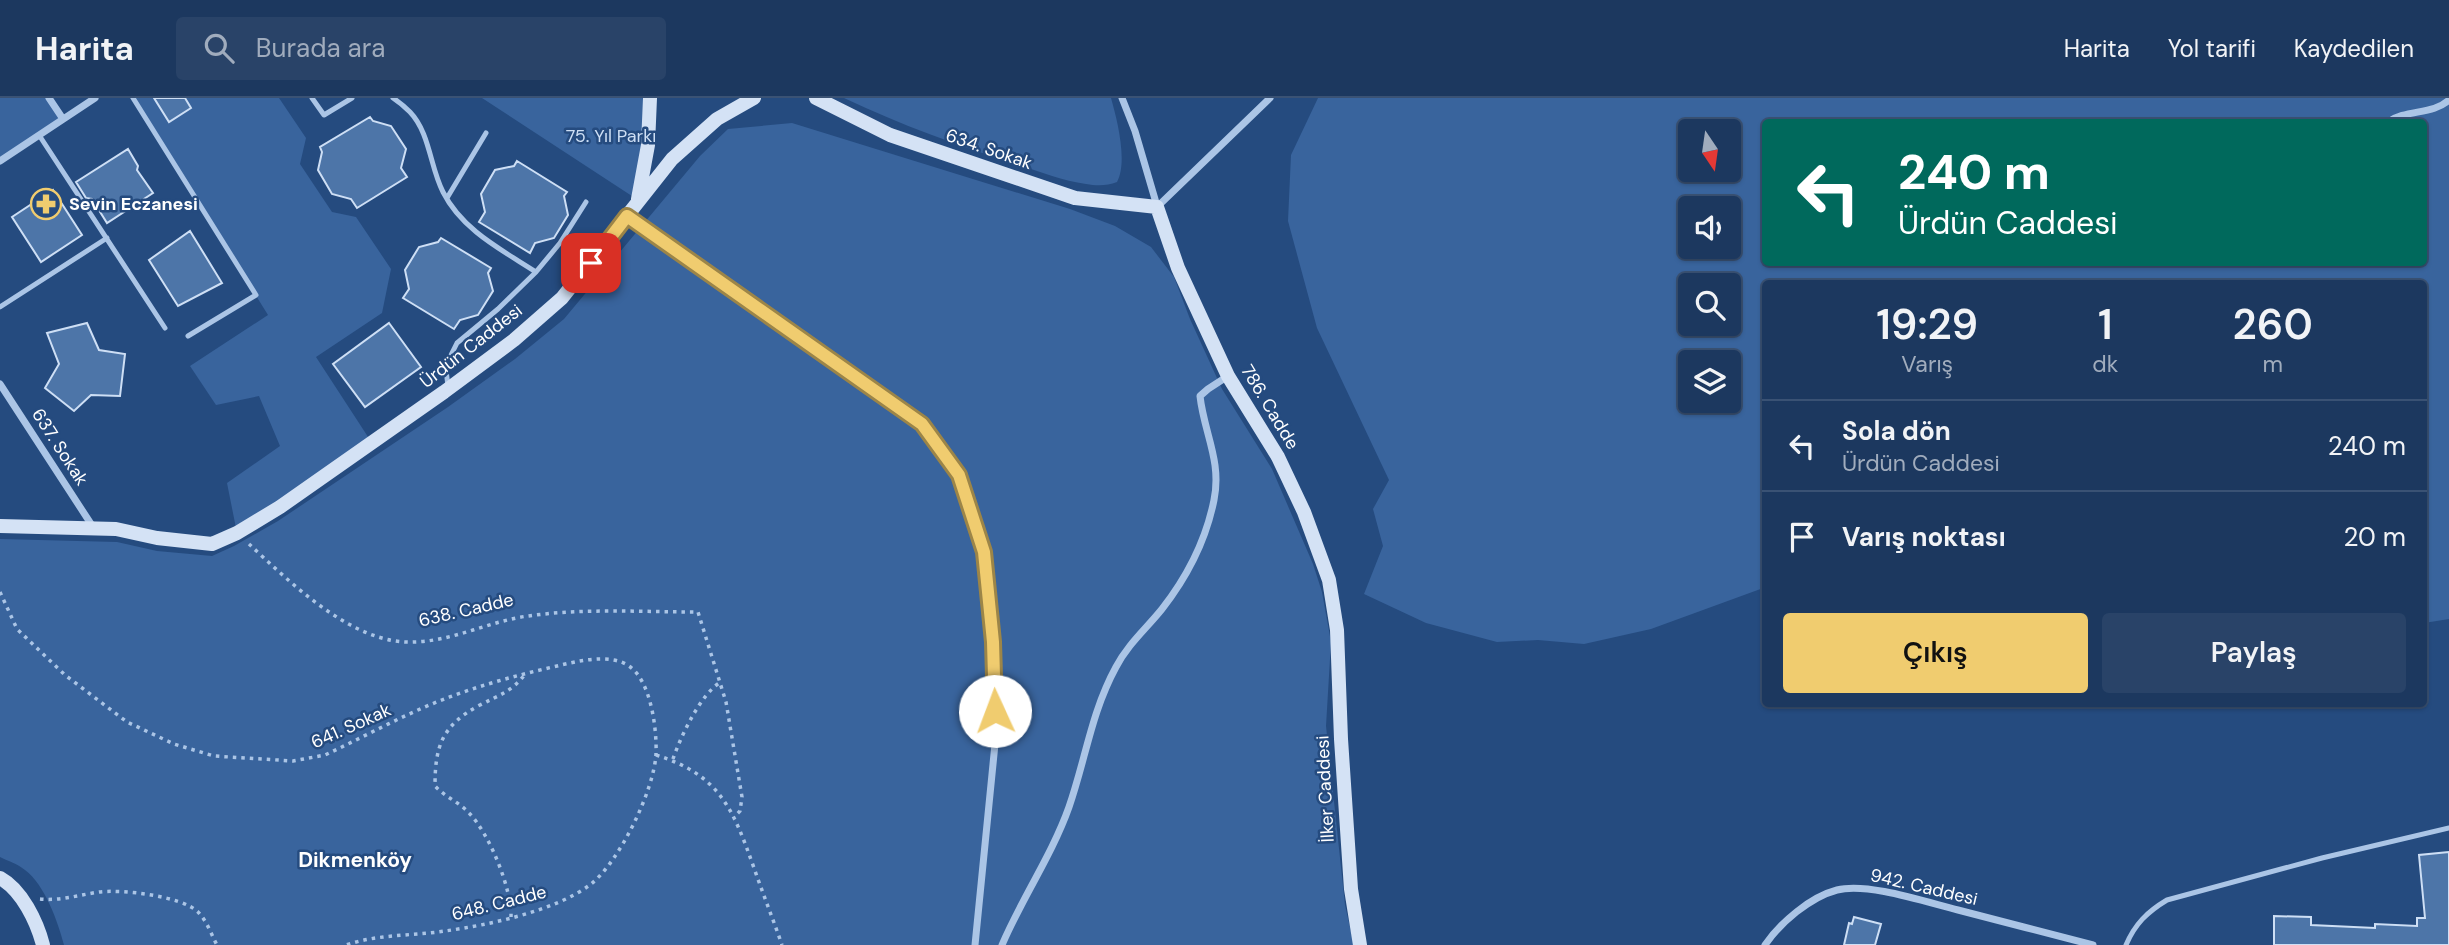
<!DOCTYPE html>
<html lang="tr">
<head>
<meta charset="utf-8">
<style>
  body { margin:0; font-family:"DM Sans",sans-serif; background:#294368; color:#f1f3f6; height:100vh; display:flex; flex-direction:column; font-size:26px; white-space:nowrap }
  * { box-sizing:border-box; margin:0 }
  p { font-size:23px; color:#a0acbd }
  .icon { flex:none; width:38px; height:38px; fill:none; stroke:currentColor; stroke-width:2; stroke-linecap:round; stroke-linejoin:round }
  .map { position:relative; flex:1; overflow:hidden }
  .side { position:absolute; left:1762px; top:182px; width:665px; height:427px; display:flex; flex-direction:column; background:#1c385f; border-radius:7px; box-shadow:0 2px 5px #0004,0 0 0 2px #3a5274 }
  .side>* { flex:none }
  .banner { position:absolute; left:1762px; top:21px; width:665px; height:147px; border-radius:7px; box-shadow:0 2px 5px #0004,0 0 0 2px #3a5274; background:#00695c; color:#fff; overflow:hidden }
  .needle { width:46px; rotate:167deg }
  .tools { position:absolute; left:1678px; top:21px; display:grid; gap:14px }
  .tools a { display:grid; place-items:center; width:63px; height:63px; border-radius:7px; background:#1c385f; box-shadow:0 2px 5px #0004,0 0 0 2px #3a5274; font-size:35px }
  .pin { position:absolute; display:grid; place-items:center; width:60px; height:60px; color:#fff; margin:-30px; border-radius:14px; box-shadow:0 4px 10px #0006 }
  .me { position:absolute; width:77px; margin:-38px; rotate:358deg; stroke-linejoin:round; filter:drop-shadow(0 0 5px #0008) }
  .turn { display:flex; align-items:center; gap:24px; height:147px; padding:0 21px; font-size:32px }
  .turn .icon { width:91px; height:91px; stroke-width:2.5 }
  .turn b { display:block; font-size:49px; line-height:60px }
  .eta { display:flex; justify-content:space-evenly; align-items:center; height:119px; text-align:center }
  .eta b { font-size:42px; font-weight:600; line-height:49px }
  .button { display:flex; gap:14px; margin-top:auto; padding:14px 21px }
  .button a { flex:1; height:80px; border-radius:7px; background:#f0cc6f; color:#111; font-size:28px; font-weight:600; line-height:80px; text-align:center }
  .button a+a { background:#294368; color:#f1f3f6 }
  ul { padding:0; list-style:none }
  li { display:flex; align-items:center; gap:21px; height:91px; padding:0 21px; border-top:2px solid #3a5274 }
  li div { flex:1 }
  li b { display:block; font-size:26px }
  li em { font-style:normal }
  header { display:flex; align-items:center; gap:42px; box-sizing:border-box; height:98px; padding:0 35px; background:#1c385f; border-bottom:2px solid #3a5274 }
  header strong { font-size:33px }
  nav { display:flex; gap:38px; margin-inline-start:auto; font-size:24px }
  .search { width:490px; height:63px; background:#294368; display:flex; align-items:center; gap:18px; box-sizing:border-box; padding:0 24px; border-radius:7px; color:#a0acbd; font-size:26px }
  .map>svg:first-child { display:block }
  .green { fill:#39649d; fill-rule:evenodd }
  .building { fill:#4d75a8; stroke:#cedff5; stroke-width:2 }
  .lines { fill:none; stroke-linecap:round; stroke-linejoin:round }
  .path { stroke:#abc5e6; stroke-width:3.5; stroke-dasharray:3.5 5; stroke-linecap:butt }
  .lane { stroke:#abc5e6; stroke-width:5 }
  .street { stroke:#abc5e6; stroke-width:7 }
  .secondary { stroke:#d4e2f5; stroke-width:14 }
  .route-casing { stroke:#9c8548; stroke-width:18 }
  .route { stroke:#f0cc6f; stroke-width:12 }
  .labels { text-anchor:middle; stroke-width:5; stroke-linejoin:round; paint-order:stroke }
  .park-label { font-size:18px; fill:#cedff5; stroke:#254b7f }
  .street-label { font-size:18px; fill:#fff; stroke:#254b7f }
  .poi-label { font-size:18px; font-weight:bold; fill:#fff; stroke:#254b7f; text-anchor:start }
  .quarter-label { font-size:21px; font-weight:bold; fill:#fff; stroke:#254b7f }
</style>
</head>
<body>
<header>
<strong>Harita</strong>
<div class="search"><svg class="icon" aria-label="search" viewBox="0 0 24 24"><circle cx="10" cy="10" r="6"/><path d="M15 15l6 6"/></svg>Burada ara</div>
<nav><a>Harita</a><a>Yol tarifi</a><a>Kaydedilen</a></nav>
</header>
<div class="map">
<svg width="2449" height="847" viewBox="0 0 2449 847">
  <rect width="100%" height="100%" fill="#254b7f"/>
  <path class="green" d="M 0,0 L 49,0 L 63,21 L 0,63 Z
    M 133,0 L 279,0 L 306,40 L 300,66 L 332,114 L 356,119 L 391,171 L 382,215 L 316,259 L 372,345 L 237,435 L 227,385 L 280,348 L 259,298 L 216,307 L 190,268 L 268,217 Z
    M 482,0 L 650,0 L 638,102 Z
    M 844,0 L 1111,0 C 1117,21 1128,64 1117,84 C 1107,88 1097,88 1086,86 C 1063,83 1041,74 1019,67 C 959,48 901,27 844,0 Z
    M 1318,0 L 2449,0 L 2449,521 L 2424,525 L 2424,186 L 1766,186 L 1766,489 L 1651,531 L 1584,546 L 1538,542 L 1497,544 L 1426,525 L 1364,496 L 1383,448 L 1373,411 L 1389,382 L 1317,230 L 1288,123 L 1291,57 ZM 1766,24 L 2424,24 L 2424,164 L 1766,164 ZM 1690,33 L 1729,33 L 1729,72 L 1690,72 ZM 1690,110 L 1729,110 L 1729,149 L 1690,149 ZM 1690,187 L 1729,187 L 1729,226 L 1690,226 ZM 1690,264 L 1729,264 L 1729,303 L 1690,303 Z
    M 792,25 L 1070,111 L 1115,128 L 1151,149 L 1174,179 L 1190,221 L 1222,291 L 1272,371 L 1313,466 L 1322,494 L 1331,544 L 1326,628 L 1345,807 L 1354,847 L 64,847 C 58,824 45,787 25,772 C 18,766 8,763 0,759 L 0,441 L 117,444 L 157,453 L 212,458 L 234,448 L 278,423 L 448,309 L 515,261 L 564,221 L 700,58 L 728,31 Z"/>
  <path class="building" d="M 154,0 L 185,0 L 191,10 L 169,24 Z
    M 370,19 L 373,23 L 391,28 L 406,51 L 401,70 L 407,79 L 357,110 L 351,101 L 332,96 L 318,72 L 322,54 L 320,49 Z
    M 128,51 L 138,68 L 137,72 L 153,95 L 107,125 L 92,101 L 86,100 L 76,84 Z
    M 517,63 L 567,94 L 564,98 L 568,117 L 554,140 L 535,145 L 530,155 L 479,124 L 485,114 L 481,96 L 495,72 L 514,68 Z
    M 53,92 L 82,137 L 41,164 L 12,119 Z
    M 190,133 L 222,185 L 178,208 L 149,162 Z
    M 441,140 L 491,170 L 488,175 L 493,193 L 478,217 L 460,222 L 454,231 L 403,200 L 409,191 L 405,172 L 419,149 L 438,144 Z
    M 87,225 L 99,252 L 125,256 L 120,298 L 91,297 L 74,313 L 45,290 L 59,266 L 47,235 Z
    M 389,225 L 421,269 L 365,309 L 333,266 Z
    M 2449,754 L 2449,847 L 2274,847 L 2274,818 L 2311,819 L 2311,827 L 2375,830 L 2375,826 L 2417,828 L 2417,820 L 2425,820 L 2419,757 Z
    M 1854,819 L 1881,826 L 1875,847 L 1844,847 L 1849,825 L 1852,826 Z"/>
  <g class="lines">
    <path class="path" d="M 249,446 C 291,485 353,547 414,544 C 453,543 490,523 528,518 C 584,510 642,514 698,514 L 726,604 L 742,699 L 740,713 L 735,718
      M 0,494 L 17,531 L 65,577 L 127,624 L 174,646 L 214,658 L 293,663 L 325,657 C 368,637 410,613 455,597 C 488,585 522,576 557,568 C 578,563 610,555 629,568 C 651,583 657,631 656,656 C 654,693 619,764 591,786 C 556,813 488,827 445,833 C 412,838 378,836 346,847
      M 656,657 C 720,677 733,711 754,770 C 763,796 773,821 782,847
      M 673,661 C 680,640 701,595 721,584
      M 40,801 C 60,803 79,797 99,794 C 121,791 182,798 198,814 C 207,823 211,836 217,847
      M 511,819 C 512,791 489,735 469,715 C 459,704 445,699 435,688 C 435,648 442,628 478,608 C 499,597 512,594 526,575"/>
    <path class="lane" d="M 133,0 L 256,197 L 188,238
      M 312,0 L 324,17 L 352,0
      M 393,0 C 399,4 405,9 410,14 C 430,35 430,69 443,94 C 462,132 502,152 536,174
      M 39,37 L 165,230
      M 447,100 L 486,35
      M 0,209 L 107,140
      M 448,288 L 446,272 L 451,257 L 457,245 L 498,211 L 536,174 L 560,145 L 586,104
      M 2126,847 C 2135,826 2147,814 2167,802 L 2322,760 L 2449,730"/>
    <path class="street" d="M 49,0 L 63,21
      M 1122,0 L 1135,33 L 1157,108
      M 2388,24 C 2406,11 2433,17 2449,2
      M 0,63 L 95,0
      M 1157,109 L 1270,0
      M 628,118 L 922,326 L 959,377 L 984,454 L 993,544 L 996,636 L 975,847
      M 0,286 L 93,429
      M 1002,847 C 1022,800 1052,757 1069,709 C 1086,660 1091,615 1116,569 C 1128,546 1146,531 1162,511 C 1187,479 1206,442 1214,402 C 1222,363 1204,335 1200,298 L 1208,291 L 1228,278
      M 1765,847 C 1780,825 1810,799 1837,792 C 1867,784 1926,804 1958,812 C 2003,824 2048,835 2093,847"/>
    <path class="secondary" d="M 816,0 L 890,37 L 1075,100 L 1157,109 L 1178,170 L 1228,278 L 1278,359 L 1304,414 L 1329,482 L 1337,532 L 1341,641 L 1351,791 L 1360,847
      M 638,101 L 648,47 L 650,0
      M 0,428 L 116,431 L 157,440 L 212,446 L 237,435 L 280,409 L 444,294 L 514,242 L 562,200 L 672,61 L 717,21 L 754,0
      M 0,780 C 22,792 37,824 43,847"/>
  </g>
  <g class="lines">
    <g class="route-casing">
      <path id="route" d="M 591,165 L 627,118 L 922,326 L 959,377 L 984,454 L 993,544 L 995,613"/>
    </g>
    <use href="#route" class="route"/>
  </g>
  <defs>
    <g id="pharmacy-ring" transform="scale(1.575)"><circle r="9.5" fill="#254b7f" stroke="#f0cc6f" stroke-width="1.5"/><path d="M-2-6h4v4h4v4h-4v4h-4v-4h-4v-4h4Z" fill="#f0cc6f"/></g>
  </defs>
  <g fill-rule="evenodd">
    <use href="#pharmacy-ring" x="46" y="106"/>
  </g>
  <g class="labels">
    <g class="park-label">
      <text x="611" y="44">75. Yıl Parkı</text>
    </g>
    <g class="street-label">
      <text transform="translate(989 51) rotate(19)" y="6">634. Sokak</text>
      <text transform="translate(471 248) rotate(-38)" y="6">Ürdün Caddesi</text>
      <text transform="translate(1270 309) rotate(59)" y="6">786. Cadde</text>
      <text transform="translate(60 349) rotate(57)" y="6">637. Sokak</text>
      <text transform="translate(466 512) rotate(-13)" y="6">638. Cadde</text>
      <text transform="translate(351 628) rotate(-24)" y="6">641. Sokak</text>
      <text transform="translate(1325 691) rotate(-93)" y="6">İlker Caddesi</text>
      <text transform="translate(1924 789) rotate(13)" y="6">942. Caddesi</text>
      <text transform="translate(499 805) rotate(-14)" y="6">648. Cadde</text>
    </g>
    <g class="poi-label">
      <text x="69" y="112">Sevin Eczanesi</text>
    </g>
    <g class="quarter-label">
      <text x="355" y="769">Dikmenköy</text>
    </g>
  </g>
</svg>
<div class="tools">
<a><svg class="needle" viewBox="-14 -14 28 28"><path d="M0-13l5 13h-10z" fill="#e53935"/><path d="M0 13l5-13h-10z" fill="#a0acbd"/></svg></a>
<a><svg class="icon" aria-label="sound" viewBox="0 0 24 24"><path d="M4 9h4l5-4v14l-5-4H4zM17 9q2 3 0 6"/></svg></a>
<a><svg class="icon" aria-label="search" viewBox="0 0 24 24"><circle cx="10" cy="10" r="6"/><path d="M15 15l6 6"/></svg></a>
<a><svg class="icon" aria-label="layers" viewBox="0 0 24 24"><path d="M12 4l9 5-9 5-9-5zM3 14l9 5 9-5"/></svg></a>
</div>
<div class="pin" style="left:591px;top:165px;background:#d93025"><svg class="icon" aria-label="arrive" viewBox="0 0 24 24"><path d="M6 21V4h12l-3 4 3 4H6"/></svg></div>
<svg class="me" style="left:995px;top:613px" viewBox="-20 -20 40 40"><circle r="19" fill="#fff"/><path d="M0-13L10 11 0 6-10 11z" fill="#f0cc6f"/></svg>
<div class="banner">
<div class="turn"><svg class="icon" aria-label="left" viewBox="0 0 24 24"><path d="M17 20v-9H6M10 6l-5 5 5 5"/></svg><div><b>240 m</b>Ürdün Caddesi</div></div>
</div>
<section class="side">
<div class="eta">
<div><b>19:29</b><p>Varış</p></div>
<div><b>1</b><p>dk</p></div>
<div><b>260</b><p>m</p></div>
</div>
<ul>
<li><svg class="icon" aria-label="left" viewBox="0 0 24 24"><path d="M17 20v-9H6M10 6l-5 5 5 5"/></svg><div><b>Sola dön</b><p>Ürdün Caddesi</p></div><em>240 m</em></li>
<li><svg class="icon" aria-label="arrive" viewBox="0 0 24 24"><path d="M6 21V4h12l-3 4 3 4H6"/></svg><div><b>Varış noktası</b></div><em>20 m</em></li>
</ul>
<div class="button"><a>Çıkış</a><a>Paylaş</a></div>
</section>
</div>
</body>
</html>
